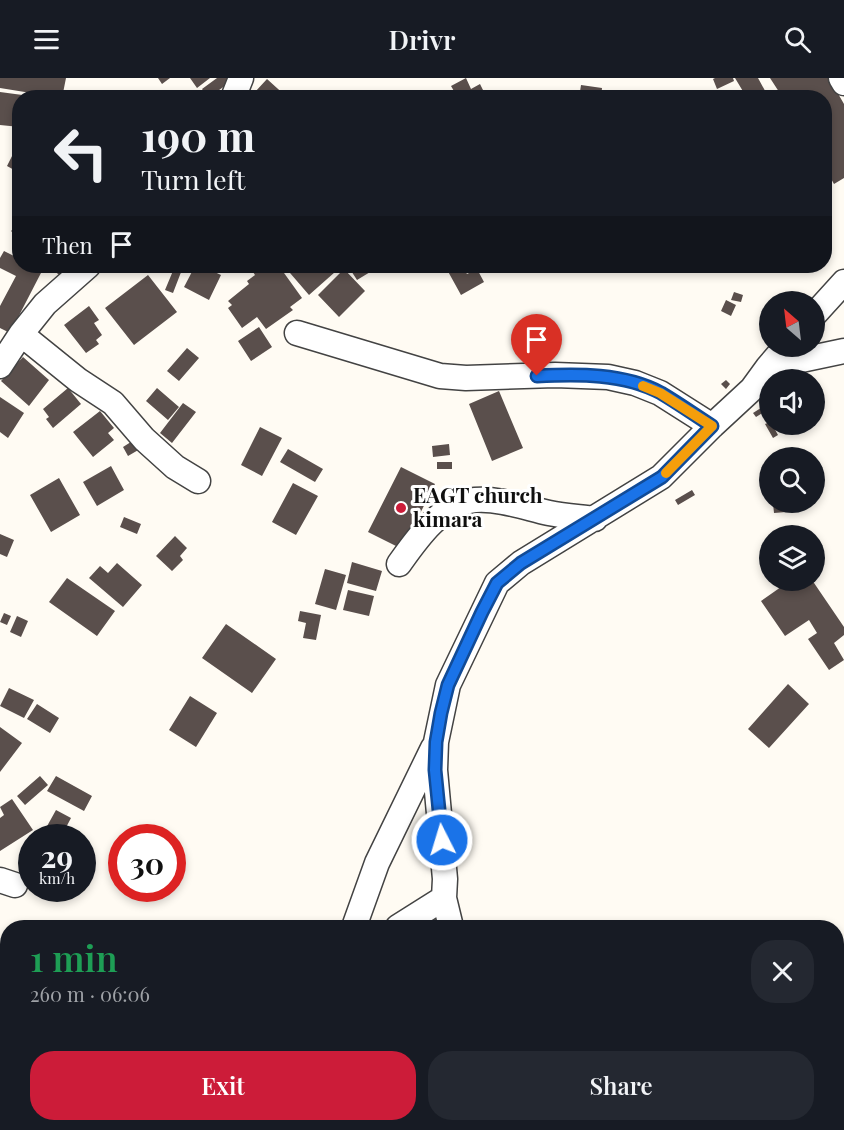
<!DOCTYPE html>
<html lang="en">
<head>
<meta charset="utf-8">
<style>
  body { margin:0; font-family:"Playfair Display",serif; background:#242831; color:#f1f3f6; height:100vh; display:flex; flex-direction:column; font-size:22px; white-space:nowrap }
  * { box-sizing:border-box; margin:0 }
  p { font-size:20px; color:#9ea1a6 }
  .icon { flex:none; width:33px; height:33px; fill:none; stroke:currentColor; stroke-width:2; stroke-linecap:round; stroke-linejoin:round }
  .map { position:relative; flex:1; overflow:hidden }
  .sheet { position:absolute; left:0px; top:842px; width:844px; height:212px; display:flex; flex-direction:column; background:#171b24; border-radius:24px 24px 0 0; box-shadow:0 3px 9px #0003 }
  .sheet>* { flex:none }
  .top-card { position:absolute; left:12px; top:12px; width:820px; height:183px; border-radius:24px; box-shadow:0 3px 9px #0003; background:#171b24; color:#f1f3f6; overflow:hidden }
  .needle { width:39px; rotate:332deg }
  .fabs { position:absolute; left:759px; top:213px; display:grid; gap:12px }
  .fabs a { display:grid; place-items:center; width:66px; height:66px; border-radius:50%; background:#171b24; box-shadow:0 3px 9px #0003; font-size:30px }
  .speed { position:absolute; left:18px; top:746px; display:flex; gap:12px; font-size:30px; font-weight:700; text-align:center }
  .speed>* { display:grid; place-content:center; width:78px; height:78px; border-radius:50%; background:#171b24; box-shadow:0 3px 9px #0003; line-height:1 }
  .speed small { font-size:15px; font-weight:400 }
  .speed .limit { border:9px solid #d22; background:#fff; color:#111 }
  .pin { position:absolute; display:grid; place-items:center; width:51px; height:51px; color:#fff; margin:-62px -26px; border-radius:50% 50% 50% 0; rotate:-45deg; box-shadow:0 0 6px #0007 }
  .pin .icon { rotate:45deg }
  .me { position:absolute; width:66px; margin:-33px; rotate:355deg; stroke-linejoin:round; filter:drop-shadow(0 0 4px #0008) }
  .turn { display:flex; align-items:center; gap:21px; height:126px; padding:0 30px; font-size:27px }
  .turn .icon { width:78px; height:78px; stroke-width:2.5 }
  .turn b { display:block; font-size:42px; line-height:51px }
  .then { display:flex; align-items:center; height:57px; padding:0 30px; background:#0003; gap:12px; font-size:22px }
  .round { display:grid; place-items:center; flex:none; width:63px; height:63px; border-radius:24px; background:#242831 }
  .head { display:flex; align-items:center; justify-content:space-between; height:102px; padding:0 30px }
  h1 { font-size:36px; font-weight:600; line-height:45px; color:#1e9e55 }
  .action { display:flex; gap:12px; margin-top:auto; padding:12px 30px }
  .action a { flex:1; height:69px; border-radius:24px; background:#cc1c39; color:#fff; font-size:24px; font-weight:600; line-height:69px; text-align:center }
  .action a+a { background:#242831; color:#f1f3f6 }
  header { display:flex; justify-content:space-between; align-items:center; height:78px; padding:0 30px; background:#171b24; font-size:27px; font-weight:600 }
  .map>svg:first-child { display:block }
  .building { fill:#5a4f4c }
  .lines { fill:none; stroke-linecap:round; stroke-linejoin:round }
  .minor-casing { stroke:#434343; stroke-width:27 }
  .minor { stroke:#fff; stroke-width:24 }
  .route-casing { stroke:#114b97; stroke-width:15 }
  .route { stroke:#1a73e8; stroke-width:10 }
  .slow { stroke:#f59e0b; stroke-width:10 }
  .poi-dot { fill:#cc1c39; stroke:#fff; stroke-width:2 }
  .labels { text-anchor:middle; stroke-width:6; stroke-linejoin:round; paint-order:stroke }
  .poi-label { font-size:21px; font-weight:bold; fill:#101010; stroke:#fff; text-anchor:start }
</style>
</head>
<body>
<header><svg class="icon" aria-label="menu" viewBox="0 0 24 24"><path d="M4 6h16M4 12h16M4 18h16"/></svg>Drivr<svg class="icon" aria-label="search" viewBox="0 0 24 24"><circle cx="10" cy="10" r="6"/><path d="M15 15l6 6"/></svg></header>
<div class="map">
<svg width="844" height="1052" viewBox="0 0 844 1052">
  <rect width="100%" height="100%" fill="#fffbf3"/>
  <path class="building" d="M 0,0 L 66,0 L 62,20 L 0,10 Z
    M 158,0 L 170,0 L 162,6 Z
    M 190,0 L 210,0 L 197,10 Z
    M 217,0 L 231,0 L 233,2 L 208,20 L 202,11 Z
    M 466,0 L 471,11 L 480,6 L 487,20 L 458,20 L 451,8 Z
    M 715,0 L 733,0 L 734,3 L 717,11 L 713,1 Z
    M 735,0 L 758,0 L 769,20 L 747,20 Z
    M 770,0 L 829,0 L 844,26 L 844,100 L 834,106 L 825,90 L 825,20 L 783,20 Z
    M 267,1 L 288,20 L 262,20 L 255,14 Z
    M 581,7 L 602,10 L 601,20 L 579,20 Z
    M 726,12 L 726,20 L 698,20 L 698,13 Z
    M 0,14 L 30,18 L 20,20 L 20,49 L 0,47 Z
    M 14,74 L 20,76 L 20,87 L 16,93 L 7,88 Z
    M 20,144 L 20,161 L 11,153 Z
    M 4,173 L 20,181 L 20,188 L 32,188 L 42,193 L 10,255 L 0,250 L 0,228 L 16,198 L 0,190 L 0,180 Z
    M 49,188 L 70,188 L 76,193 L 67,204 Z
    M 175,188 L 183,189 L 173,215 L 165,212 Z
    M 195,188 L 202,188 L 221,197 L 209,222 L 184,209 Z
    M 262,188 L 279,188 L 302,220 L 290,229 L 293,232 L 266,251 L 257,239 L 242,250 L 228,230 L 232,227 L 228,223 L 249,206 L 247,203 L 255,197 L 253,194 Z
    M 284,188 L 329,188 L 335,194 L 309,217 Z
    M 348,188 L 380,188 L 357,202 Z
    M 445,188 L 462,188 L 467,196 L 477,191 L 484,204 L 461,217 Z
    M 344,191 L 365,213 L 339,239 L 318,217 Z
    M 148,197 L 177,234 L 134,267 L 105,230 Z
    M 734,214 L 743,217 L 741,224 L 731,222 Z
    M 726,222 L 736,227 L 731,238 L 721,233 Z
    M 89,228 L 99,242 L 94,245 L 102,257 L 96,262 L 99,266 L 86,275 L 64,247 Z
    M 259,249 L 272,269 L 251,283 L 238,263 Z
    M 187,270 L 199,280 L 179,303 L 167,293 Z
    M 23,279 L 49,302 L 29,328 L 1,303 Z
    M 726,302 L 730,306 L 726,311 L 721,306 Z
    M 68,310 L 81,326 L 53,350 L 46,341 L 49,339 L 43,331 Z
    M 157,310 L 179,329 L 168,342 L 146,323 Z
    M 499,313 L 523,370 L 492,383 L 469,326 Z
    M 0,319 L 24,335 L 8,360 L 0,354 Z
    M 183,325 L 196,334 L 172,365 L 160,355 Z
    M 767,326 L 769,331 L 756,339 L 753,335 Z
    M 100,333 L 114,350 L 108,355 L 114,362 L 93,379 L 73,354 Z
    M 770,344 L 770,346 L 772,346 L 778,357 L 773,360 L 765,346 Z
    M 260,349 L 282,360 L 262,398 L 241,387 Z
    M 134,362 L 140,371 L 128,378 L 123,369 Z
    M 449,366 L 450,377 L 433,379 L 432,368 Z
    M 787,370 L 792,378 L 785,380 L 781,374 Z
    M 288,371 L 323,391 L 315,404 L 280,384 Z
    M 437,384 L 452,384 L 452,391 L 437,391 Z
    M 111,388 L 124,412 L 97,428 L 83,404 Z
    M 401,389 L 435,406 L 402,471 L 368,454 Z
    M 59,400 L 80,437 L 51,454 L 30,417 Z
    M 293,405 L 318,418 L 296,457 L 272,444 Z
    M 692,412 L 695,417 L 678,427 L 675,422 Z
    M 780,424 L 785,424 L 786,434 L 774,435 L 773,425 Z
    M 124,439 L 141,446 L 137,456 L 120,449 Z
    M 0,456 L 14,462 L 7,479 L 0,476 Z
    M 175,458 L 187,470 L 180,478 L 183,482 L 172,493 L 156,478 Z
    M 352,484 L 382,493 L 376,513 L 347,505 Z
    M 117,485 L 142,507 L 123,529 L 89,500 L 100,488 L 108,495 Z
    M 325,491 L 346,497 L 336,532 L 315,526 Z
    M 67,500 L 115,533 L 97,558 L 49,524 Z
    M 791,502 L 812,502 L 844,549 L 844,557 L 834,565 L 844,582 L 829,592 L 808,561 L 817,555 L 809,542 L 785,558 L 761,523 Z
    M 348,512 L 374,518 L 369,538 L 343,532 Z
    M 300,533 L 321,537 L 316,562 L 303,560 L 306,545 L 298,543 Z
    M 4,535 L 11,538 L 7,547 L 0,544 Z
    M 17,538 L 28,543 L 21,559 L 10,554 Z
    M 226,546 L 276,581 L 252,615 L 202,580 Z
    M 788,606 L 809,626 L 769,670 L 748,651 Z
    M 9,610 L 34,622 L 24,640 L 0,628 Z
    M 190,618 L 217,635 L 196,669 L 169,652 Z
    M 37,626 L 59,640 L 50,655 L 27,641 Z
    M 0,649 L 22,665 L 0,694 Z
    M 40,698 L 48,707 L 25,727 L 17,718 Z
    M 56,698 L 92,718 L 84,733 L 47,713 Z
    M 12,721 L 33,752 L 0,773 L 0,740 L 4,737 L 0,729 Z
    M 56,732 L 71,740 L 61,759 L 41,759 Z
    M 115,772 L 118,773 L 115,787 L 111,786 Z
    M 32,778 L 32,792 L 26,789 Z
    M 837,1008 L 844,1019 L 837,1023 Z
    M 398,1046 L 435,1046 L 415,1052 L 400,1052 Z
    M 496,1046 L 514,1046 L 518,1052 L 485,1052 Z
    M 626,1046 L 641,1046 L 643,1049 L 639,1052 L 616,1052 Z
    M 645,1046 L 661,1046 L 665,1052 L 648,1052 Z
    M 666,1046 L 685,1046 L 688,1052 L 669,1052 Z
    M 804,1046 L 832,1046 L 832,1052 L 804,1052 Z
    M 793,1048 L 793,1052 L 772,1052 L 772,1049 Z"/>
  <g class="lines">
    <g class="minor-casing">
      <path id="minor" d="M 841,0 L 844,5
        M 233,20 L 241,0
        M 814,237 L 844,204
        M 297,255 L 440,298 L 466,300 L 555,297 L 608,299 L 635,305 L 660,315 L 712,348
        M 21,256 L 78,302 L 113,325 L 144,361 L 175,389 L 198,403
        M 0,288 L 21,256 L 45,226 L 88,188
        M 768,289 L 844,273
        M 399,486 C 416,462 441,425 475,422 C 499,420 526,430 549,435 C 564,438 580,439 595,441
        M 0,802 L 15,807
        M 354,849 L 377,785 L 433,670
        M 398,849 L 444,820
        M 451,849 L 444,820 L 445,801 L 435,692 L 436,664 L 448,607 L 497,505 L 521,485 L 661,399 L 712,348 L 752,311 L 768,289 L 786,268
        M 544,1046 L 549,1052
        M 196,1052 L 203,1046"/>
    </g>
    <use href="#minor" class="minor"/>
  </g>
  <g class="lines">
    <g class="route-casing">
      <path id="route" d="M 442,762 L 435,692 L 436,664 L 441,635 L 448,607 L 482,534 L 497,505 L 521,485 L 662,399 L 712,348 C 695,337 678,325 661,315 C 624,295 577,296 537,298"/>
    </g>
    <use href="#route" class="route"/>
    <path class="slow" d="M 643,308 L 660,315 L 712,348 L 666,395"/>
  </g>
  <circle class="poi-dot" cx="401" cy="430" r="6"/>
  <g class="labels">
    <g class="poi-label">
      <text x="413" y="425">EAGT church<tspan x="413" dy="24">kimara</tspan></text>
    </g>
  </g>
</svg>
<div class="fabs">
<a><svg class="needle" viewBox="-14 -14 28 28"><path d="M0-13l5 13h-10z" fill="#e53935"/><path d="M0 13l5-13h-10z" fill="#9ea1a6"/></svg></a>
<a><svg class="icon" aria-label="sound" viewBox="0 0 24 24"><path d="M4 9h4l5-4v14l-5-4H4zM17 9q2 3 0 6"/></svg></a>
<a><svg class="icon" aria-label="search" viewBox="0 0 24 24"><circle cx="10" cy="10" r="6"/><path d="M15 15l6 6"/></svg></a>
<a><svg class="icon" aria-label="layers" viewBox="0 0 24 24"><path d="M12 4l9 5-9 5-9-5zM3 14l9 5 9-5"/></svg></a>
</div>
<div class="speed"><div>29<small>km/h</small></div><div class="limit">30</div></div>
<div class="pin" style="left:537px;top:298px;background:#d93025"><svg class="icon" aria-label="arrive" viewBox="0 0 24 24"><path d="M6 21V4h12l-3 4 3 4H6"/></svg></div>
<svg class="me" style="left:442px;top:762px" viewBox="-20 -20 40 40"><circle r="17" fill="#1a73e8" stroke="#fff" stroke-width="3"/><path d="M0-11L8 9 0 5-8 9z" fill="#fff"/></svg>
<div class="top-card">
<div class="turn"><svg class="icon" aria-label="left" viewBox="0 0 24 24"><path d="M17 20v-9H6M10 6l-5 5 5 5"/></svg><div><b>190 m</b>Turn left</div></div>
<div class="then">Then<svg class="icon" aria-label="arrive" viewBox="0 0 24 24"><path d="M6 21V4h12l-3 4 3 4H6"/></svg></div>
</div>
<section class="sheet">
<div class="head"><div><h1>1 min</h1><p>260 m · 06:06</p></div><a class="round"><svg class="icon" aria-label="close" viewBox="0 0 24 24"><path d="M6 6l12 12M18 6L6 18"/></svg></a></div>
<div class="action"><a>Exit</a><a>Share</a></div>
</section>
</div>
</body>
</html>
